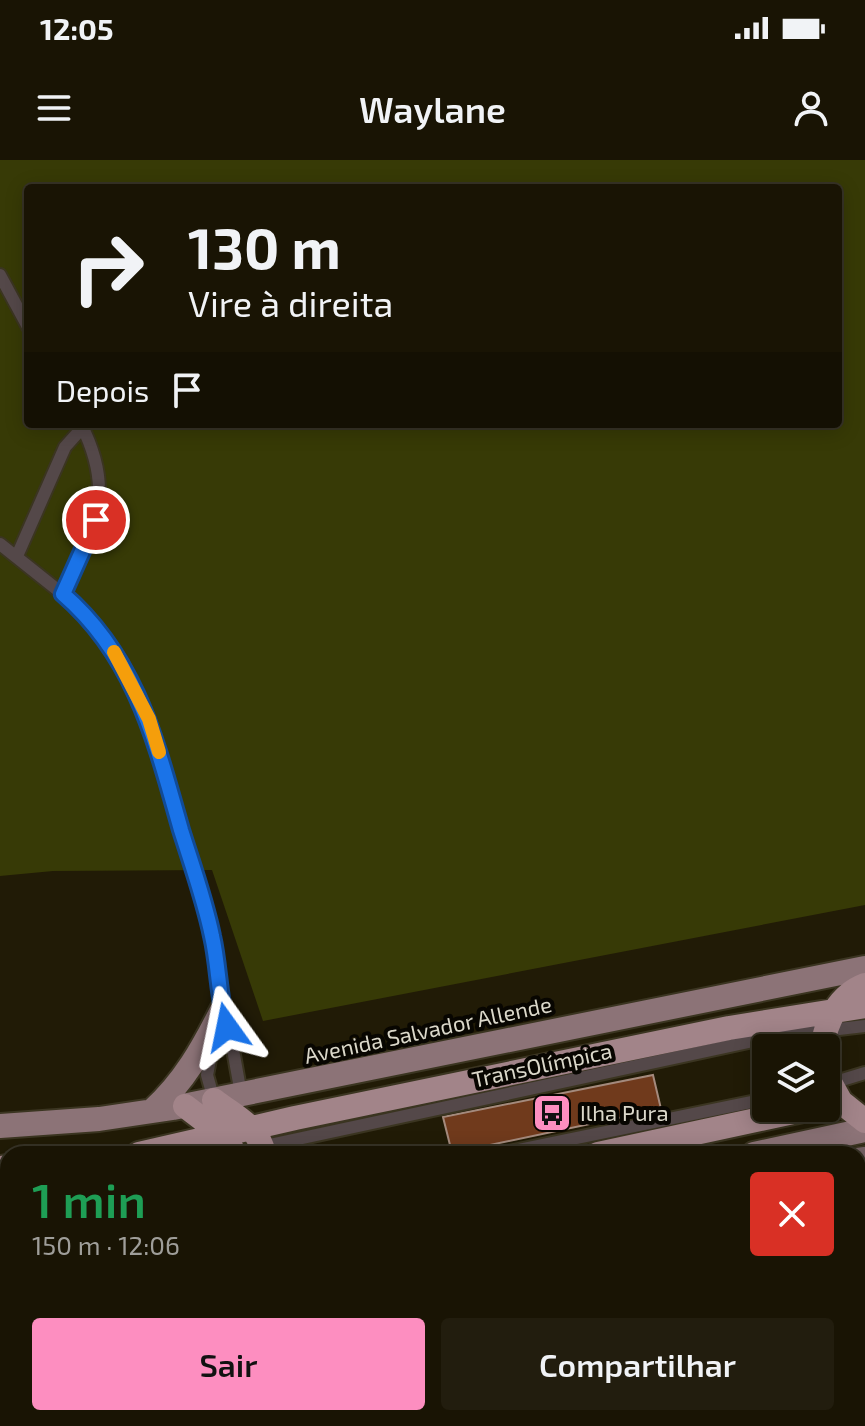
<!DOCTYPE html>
<html lang="pt">
<head>
<meta charset="utf-8">
<style>
  body { margin:0; font-family:"Exo 2",sans-serif; background:#221d0e; color:#f1f3f6; height:100vh; display:flex; flex-direction:column; font-size:30px; white-space:nowrap }
  * { box-sizing:border-box; margin:0 }
  p { font-size:26px; color:#9f9e9a }
  .icon { flex:none; width:44px; height:44px; fill:none; stroke:currentColor; stroke-width:2; stroke-linecap:round; stroke-linejoin:round }
  .map { position:relative; flex:1; overflow:hidden }
  .details { position:absolute; left:0px; top:986px; width:866px; height:280px; display:flex; flex-direction:column; background:#191404; border-radius:24px 24px 0 0; box-shadow:0 4px 20px #0003,0 0 0 2px #373326 }
  .details>* { flex:none }
  .banner { position:absolute; left:24px; top:24px; width:818px; height:244px; border-radius:8px; box-shadow:0 4px 20px #0003,0 0 0 2px #373326; background:#191404; color:#f1f3f6; overflow:hidden }
  .tools { position:absolute; left:752px; top:874px; display:grid; gap:16px }
  .tools a { display:grid; place-items:center; width:88px; height:88px; border-radius:8px; background:#191404; box-shadow:0 4px 20px #0003,0 0 0 2px #373326; font-size:40px }
  .pin { position:absolute; display:grid; place-items:center; width:68px; height:68px; color:#fff; margin:-34px; border:4px solid #fff; border-radius:50%; box-shadow:0 2px 8px #0007 }
  .me { position:absolute; width:88px; margin:-44px; rotate:348deg; stroke-linejoin:round; filter:drop-shadow(0 0 6px #0008) }
  .turn { display:flex; align-items:center; gap:28px; height:168px; padding:0 32px; font-size:36px }
  .turn .icon { width:104px; height:104px; stroke-width:2.5 }
  .turn b { display:block; font-size:56px; line-height:68px }
  .then { display:flex; align-items:center; height:76px; padding:0 32px; background:#0003; gap:16px; font-size:30px }
  .round { display:grid; place-items:center; flex:none; width:84px; height:84px; border-radius:8px; background:#221d0e }
  .overview { display:flex; align-items:center; justify-content:space-between; height:136px; padding:0 32px }
  h1 { font-size:48px; font-weight:600; line-height:60px; color:#1e9e55 }
  .primary-button { display:flex; gap:16px; margin-top:auto; padding:16px 32px }
  .primary-button a { flex:1; height:92px; border-radius:8px; background:#fd8ec0; color:#111; font-size:32px; font-weight:600; line-height:92px; text-align:center }
  .primary-button a+a { background:#221d0e; color:#f1f3f6 }
  .status { display:flex; justify-content:space-between; align-items:center; height:56px; padding:0 40px; background:#191404; direction:ltr }
  .status svg { height:22px; fill:currentColor }
  header { display:flex; justify-content:space-between; align-items:center; height:104px; padding:0 32px; background:#191404; font-size:36px; font-weight:600 }
  .map>svg:first-child { display:block }
  .green { fill:#373a06; fill-rule:evenodd }
  .lines { fill:none; stroke-linecap:round; stroke-linejoin:round }
  .river { stroke:#000711; stroke-width:44 }
  .building { fill:#703a1c; stroke:#a48a7d; stroke-width:2 }
  .lane-casing { stroke:#3b3521; stroke-width:16 }
  .secondary-casing { stroke:#3b3521; stroke-width:28 }
  .primary-casing { stroke:#3b3521; stroke-width:28 }
  .highway-casing { stroke:#3b3521; stroke-width:28 }
  .lane { stroke:#544849; stroke-width:12 }
  .secondary { stroke:#736063; stroke-width:24 }
  .primary { stroke:#8c7377; stroke-width:24 }
  .highway { stroke:#a28489; stroke-width:24 }
  .route-casing { stroke:#114b97; stroke-width:20 }
  .route { stroke:#1a73e8; stroke-width:14 }
  .slow { stroke:#f59e0b; stroke-width:14 }
  .labels { text-anchor:middle; stroke-width:8; stroke-linejoin:round; paint-order:stroke }
  .street-label { font-size:22px; fill:#dbd8ca; stroke:#080601 }
  .poi-label { font-size:22px; fill:#dbd8ca; stroke:#080601; text-anchor:start }
</style>
</head>
<body>
<div class="status"><b>12:05</b><svg viewBox="0 0 49 12"><path d="M0 12V9h3v3zM5 12V6h3v6zM10 12V3h3v9zM15 12V0h3v12zM26 1h20v11H26zM47 4h2v5h-2z"/></svg></div>
<header><svg class="icon" aria-label="menu" viewBox="0 0 24 24"><path d="M4 6h16M4 12h16M4 18h16"/></svg>Waylane<svg class="icon" aria-label="person" viewBox="0 0 24 24"><circle cx="12" cy="8" r="4"/><path d="M4 21q1-7 8-7t8 7"/></svg></header>
<div class="map">
<svg width="865" height="1266" viewBox="0 0 865 1266">
  <rect width="100%" height="100%" fill="#211b06"/>
  <path class="green" d="M 0,0 L 865,0 L 865,745 L 263,861 L 212,710 L 53,711 L 0,716 ZM 28,28 L 838,28 L 838,264 L 28,264 Z
    M 865,1009 L 865,1266 L 0,1266 L 0,1176 L 8,1174 L 8,1258 L 858,1258 L 858,1010 Z"/>
  <g class="lines">
    <path class="river" d="M 858,1168 L 865,1167
      M 410,1266 L 447,1258"/>
  </g>
  <path class="building" d="M 653,915 L 661,949 L 452,993 L 443,957 Z"/>
  <g class="lines">
    <g class="lane-casing">
      <path id="lane" d="M 0,115 L 28,167
        M 0,384 L 79,447 L 121,500 L 149,559 L 212,777 L 222,850 L 232,884 L 241,934
        M 17,396 L 65,287 L 83,267
        M 63,434 C 93,367 117,336 81,264
        M 213,884 L 207,915 L 214,940
        M 829,924 L 865,913
        M 233,993 L 771,877 L 865,866
        M 499,994 L 766,939
        M 0,1031 L 8,1031
        M 0,1067 L 8,1067"/>
    </g>
    <g class="secondary-casing">
      <path id="secondary" d="M 858,1000 L 865,999"/>
    </g>
    <g class="primary-casing">
      <path id="primary" d="M 152,951 C 184,922 203,888 222,850
        M 0,966 L 99,959 L 173,948 L 865,808
        M 754,994 L 865,970
        M 0,1129 L 8,1129"/>
    </g>
    <g class="highway-casing">
      <path id="highway" d="M 822,888 C 826,861 839,835 865,825
        M 826,915 L 841,942 L 865,961
        M 214,940 C 234,956 258,965 264,994
        M 185,946 L 223,975 L 235,994
        M 139,994 L 295,958 L 729,868 L 865,846
        M 598,994 L 812,948
        M 0,1008 L 8,1007
        M 0,1084 L 8,1084"/>
    </g>
    <use href="#lane" class="lane"/>
    <use href="#secondary" class="secondary"/>
    <use href="#primary" class="primary"/>
    <use href="#highway" class="highway"/>
  </g>
  <g class="lines">
    <g class="route-casing">
      <path id="route" d="M 96,360 L 63,434 C 136,497 156,582 181,670 C 192,705 205,741 212,776 C 219,806 218,837 227,867"/>
    </g>
    <use href="#route" class="route"/>
    <path class="slow" d="M 114,492 L 149,559 L 159,592"/>
  </g>
  <defs>
    <g id="bus-square" transform="scale(2)"><rect x="-9" y="-9" width="18" height="18" rx="4" fill="#fd8ec0" stroke="#080601"/><path d="M-5-6H5V4H4V6H2V4H-2V6H-4V4H-5ZM-3.5-4V0h7V-4ZM-3.5 1.2v1.5H-2V1.2ZM2 1.2v1.5H3.5V1.2Z" fill="#111"/></g>
  </defs>
  <g fill-rule="evenodd">
    <use href="#bus-square" x="552" y="953"/>
  </g>
  <g class="labels">
    <g class="street-label">
      <text transform="translate(428 870) rotate(-12)" y="8">Avenida Salvador Allende</text>
      <text transform="translate(542 905) rotate(-12)" y="8">TransOlímpica</text>
    </g>
    <g class="poi-label">
      <text x="580" y="961">Ilha Pura</text>
    </g>
  </g>
</svg>
<div class="tools">
<a><svg class="icon" aria-label="layers" viewBox="0 0 24 24"><path d="M12 4l9 5-9 5-9-5zM3 14l9 5 9-5"/></svg></a>
</div>
<div class="pin" style="left:96px;top:360px;background:#d93025"><svg class="icon" aria-label="arrive" viewBox="0 0 24 24"><path d="M6 21V4h12l-3 4 3 4H6"/></svg></div>
<svg class="me" style="left:227px;top:867px" viewBox="-20 -20 40 40"><path d="M0-17L14 15 0 8-14 15z" fill="#1a73e8" stroke="#fff" stroke-width="4"/></svg>
<div class="banner">
<div class="turn"><svg class="icon" aria-label="right" viewBox="0 0 24 24"><path d="M7 20v-9h11M14 6l5 5-5 5"/></svg><div><b>130 m</b>Vire à direita</div></div>
<div class="then">Depois<svg class="icon" aria-label="arrive" viewBox="0 0 24 24"><path d="M6 21V4h12l-3 4 3 4H6"/></svg></div>
</div>
<section class="details">
<div class="overview"><div><h1>1 min</h1><p>150 m · 12:06</p></div><a class="round" style="background:#d93025;color:#fff"><svg class="icon" aria-label="close" viewBox="0 0 24 24"><path d="M6 6l12 12M18 6L6 18"/></svg></a></div>
<div class="primary-button"><a>Sair</a><a>Compartilhar</a></div>
</section>
</div>
</body>
</html>
